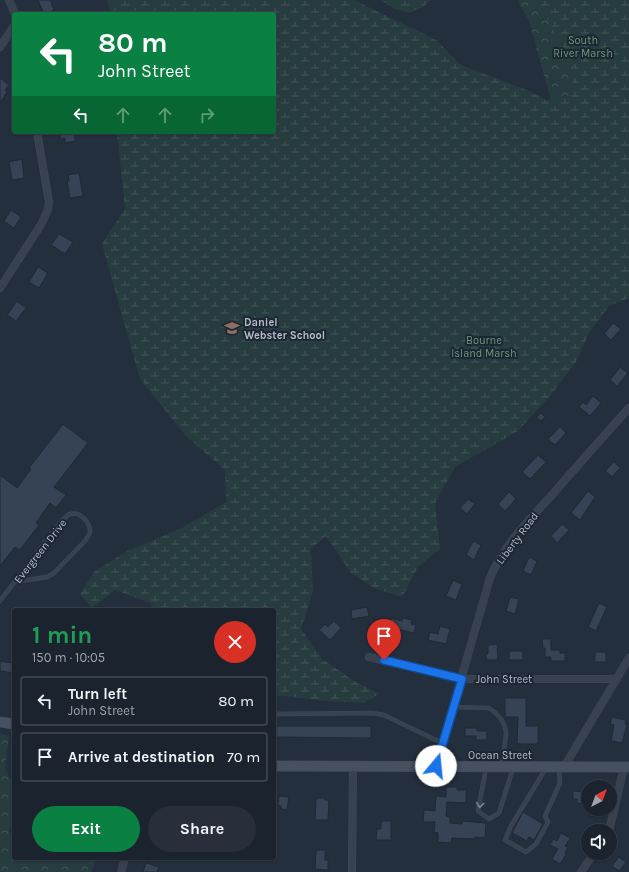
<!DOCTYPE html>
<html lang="en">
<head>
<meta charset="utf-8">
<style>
  body { margin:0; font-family:Karla,sans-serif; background:#282f3a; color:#f1f3f6; height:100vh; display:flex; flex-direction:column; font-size:15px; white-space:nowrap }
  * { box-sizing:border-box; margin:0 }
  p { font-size:13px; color:#a0a4aa }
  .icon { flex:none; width:22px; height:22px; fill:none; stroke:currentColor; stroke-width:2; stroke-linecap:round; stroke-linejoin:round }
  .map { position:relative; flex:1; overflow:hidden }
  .drawer { position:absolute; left:12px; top:608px; width:264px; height:252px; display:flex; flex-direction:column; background:#1b232e; border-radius:4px; box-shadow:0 1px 3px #0004,0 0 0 1px #39404a }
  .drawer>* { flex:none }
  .banner { position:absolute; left:12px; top:12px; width:264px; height:122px; border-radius:4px; box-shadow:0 1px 3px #0004,0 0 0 1px #39404a; background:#0b8043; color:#fff; overflow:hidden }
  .needle { width:26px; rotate:41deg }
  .tools { position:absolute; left:581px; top:780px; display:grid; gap:8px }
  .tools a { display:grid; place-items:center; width:36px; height:36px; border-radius:50%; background:#1b232e; box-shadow:0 1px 3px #0004,0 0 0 1px #39404a; font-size:20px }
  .pin { position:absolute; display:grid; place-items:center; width:34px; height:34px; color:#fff; margin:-41px -17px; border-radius:50% 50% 50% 0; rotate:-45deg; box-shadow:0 0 4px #0007 }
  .pin .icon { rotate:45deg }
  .me { position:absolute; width:44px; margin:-22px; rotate:17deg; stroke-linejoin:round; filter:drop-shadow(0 0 3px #0008) }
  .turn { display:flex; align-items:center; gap:14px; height:84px; padding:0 20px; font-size:18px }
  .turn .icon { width:52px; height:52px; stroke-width:2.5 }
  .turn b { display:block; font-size:28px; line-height:34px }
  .lanes { display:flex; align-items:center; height:38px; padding:0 20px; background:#0003; justify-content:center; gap:20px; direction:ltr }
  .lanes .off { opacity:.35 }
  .round { display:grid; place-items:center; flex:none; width:42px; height:42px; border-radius:21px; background:#282f3a }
  .headline { display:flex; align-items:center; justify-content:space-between; height:68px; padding:0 20px }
  h1 { font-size:24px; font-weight:700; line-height:30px; color:#1e9e55 }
  .primary-button { display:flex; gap:8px; margin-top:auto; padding:8px 20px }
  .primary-button a { flex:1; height:46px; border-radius:24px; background:#0b8043; color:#fff; font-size:16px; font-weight:700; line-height:46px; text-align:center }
  .primary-button a+a { background:#282f3a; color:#f1f3f6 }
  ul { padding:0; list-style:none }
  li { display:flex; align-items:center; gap:12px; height:50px; margin:0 8px 6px; padding:0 12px; border:2px solid #39404a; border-radius:4px }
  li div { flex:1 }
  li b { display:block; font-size:15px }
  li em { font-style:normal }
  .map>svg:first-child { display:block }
  .forest { fill:url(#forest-crowns) }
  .wetland { fill:url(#wetland-marsh) }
  .building { fill:#364354; stroke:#1f2835 }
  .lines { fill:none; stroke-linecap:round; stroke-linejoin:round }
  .lane-casing { stroke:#414a57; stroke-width:4.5 }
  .street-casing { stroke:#414a57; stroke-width:8 }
  .secondary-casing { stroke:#414a57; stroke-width:11 }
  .lane { stroke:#38414e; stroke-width:3.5 }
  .street { stroke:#38414e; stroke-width:7 }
  .secondary { stroke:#465061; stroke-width:10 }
  .oneway { stroke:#7c8592 }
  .route-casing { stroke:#114b97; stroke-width:10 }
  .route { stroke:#1a73e8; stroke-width:7 }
  .labels { text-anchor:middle; stroke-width:4; stroke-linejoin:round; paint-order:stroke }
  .park-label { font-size:11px; fill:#6b9a76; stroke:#1d2633 }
  .poi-label { font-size:11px; font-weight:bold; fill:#b4bcc9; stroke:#1d2633; text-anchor:start }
  .street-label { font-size:11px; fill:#b4bcc9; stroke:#1d2633 }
</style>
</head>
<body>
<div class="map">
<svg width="629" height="872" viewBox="0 0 629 872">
  <defs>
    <pattern id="forest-crowns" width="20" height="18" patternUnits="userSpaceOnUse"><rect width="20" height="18" fill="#263c3f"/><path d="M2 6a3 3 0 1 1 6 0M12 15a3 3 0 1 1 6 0" fill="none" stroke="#435659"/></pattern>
    <pattern id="wetland-marsh" width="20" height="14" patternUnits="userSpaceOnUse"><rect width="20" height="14" fill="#263c3f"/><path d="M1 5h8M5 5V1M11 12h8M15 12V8" fill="none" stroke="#435659"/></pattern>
  </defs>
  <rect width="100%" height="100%" fill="#242f3e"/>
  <path class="forest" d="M 517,0 L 629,0 L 557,122 L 529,21 Z
    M 0,733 L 9,736 L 5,769 L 14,785 L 14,815 L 9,833 L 14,834 L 14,858 L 97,858 L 91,872 L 0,872 Z"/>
  <path class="wetland" d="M 107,0 L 354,0 L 436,40 L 461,65 L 529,91 L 546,100 L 570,99 L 575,69 L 540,5 L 536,0 L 629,0 L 629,298 L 609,306 L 589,333 L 576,362 L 549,397 L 518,431 L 455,467 L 435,503 L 440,549 L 418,567 L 402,597 L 374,588 L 351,573 L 326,536 L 311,549 L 313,591 L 301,629 L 322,659 L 354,681 L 379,694 L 363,703 L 329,701 L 274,695 L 274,610 L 152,610 L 151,603 L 115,590 L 92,608 L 80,594 L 94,572 L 129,550 L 180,529 L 226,502 L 225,470 L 186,436 L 140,379 L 102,244 L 125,209 L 117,132 L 274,132 L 274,14 L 111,14 Z
    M 381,0 L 431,0 L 424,6 L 409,13 L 393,8 Z"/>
  <path class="building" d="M 38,0 L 50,0 L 54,10 L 44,14 Z
    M 0,78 L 9,85 L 5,90 L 7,92 L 0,103 Z
    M 60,132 L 74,132 L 75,141 L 65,143 L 65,138 L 60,139 Z
    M 22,159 L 24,178 L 12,180 L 9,162 Z
    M 79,173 L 83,196 L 70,198 L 67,181 L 69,181 L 68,175 Z
    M 11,210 L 21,217 L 14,228 L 4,221 Z
    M 59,234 L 73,242 L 65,254 L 51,245 Z
    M 38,267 L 48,273 L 39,288 L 29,282 Z
    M 17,301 L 26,308 L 16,321 L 7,315 Z
    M 613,323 L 621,329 L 611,340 L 604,334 Z
    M 620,367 L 628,373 L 617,386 L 610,380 Z
    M 593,396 L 601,403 L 590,416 L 579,407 L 583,402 L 586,405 Z
    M 541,413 L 545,417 L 541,421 L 536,417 Z
    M 63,424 L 88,443 L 54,487 L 66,495 L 56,508 L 50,503 L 36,523 L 39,525 L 20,550 L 15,547 L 0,566 L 0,475 L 17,488 L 31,469 L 29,468 Z
    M 560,427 L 566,433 L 555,445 L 548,439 Z
    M 538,455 L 546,462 L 530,479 L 522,472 Z
    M 614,462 L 620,468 L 612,477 L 605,471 Z
    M 588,491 L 595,497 L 580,520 L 571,513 Z
    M 509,492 L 516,499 L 505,511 L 498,504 Z
    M 468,499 L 475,504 L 467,514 L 460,508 Z
    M 562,524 L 569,530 L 557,543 L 551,536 Z
    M 473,541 L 481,545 L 474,560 L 466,555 Z
    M 529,557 L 537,561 L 531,575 L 523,571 Z
    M 453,580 L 462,584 L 456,600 L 446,596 Z
    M 510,597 L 519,599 L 515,614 L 506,611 Z
    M 599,603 L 607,607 L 596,631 L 588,627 Z
    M 367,607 L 369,616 L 352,619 L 351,610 Z
    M 391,618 L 402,621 L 403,618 L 412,620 L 411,624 L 416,625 L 414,633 L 389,627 Z
    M 334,621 L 341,628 L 330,640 L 319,630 L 325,624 L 328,627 Z
    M 440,626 L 450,629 L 446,644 L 428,640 L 430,632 L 438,634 Z
    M 542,639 L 551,639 L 551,650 L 560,650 L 560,653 L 565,653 L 565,661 L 551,661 L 551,657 L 545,657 L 545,648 L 543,648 Z
    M 497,644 L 498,660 L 486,660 L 486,654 L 488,654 L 488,645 Z
    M 509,651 L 523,651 L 523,660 L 509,660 Z
    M 595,652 L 606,652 L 606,662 L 595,662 Z
    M 0,661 L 12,663 L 12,664 L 14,664 L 14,673 L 0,671 Z
    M 505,698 L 526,698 L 526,726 L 538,726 L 538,744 L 517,744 L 518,717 L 505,717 Z
    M 612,717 L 626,720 L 625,724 L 627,725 L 622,743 L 611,741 L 614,725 L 610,724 Z
    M 274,726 L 371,726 L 371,738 L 274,737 Z
    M 465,728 L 477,728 L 477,731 L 487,731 L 487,740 L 476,740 L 476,736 L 465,736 Z
    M 446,787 L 457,787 L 457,790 L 466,790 L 466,803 L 447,802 L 446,816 L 450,817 L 450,823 L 462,824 L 462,821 L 486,823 L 485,838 L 475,837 L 475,839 L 452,838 L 451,843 L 438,842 L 438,833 L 434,832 L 435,822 L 423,822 L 424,810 L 435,811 L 436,796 L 446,797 Z
    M 573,791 L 585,792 L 584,804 L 577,803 L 577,799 L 573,799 Z
    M 279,796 L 289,797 L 287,810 L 281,809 L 281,806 L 278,805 Z
    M 316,798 L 325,798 L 325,800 L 329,800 L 328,820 L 315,820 Z
    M 590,809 L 598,809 L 598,817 L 589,816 Z
    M 523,812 L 543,824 L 534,840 L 529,837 L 527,841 L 512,833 Z
    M 381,821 L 391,821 L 391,840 L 376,840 L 377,829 L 381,829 Z
    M 561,833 L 570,838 L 565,846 L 568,847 L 565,853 L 567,853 L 560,864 L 552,859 L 558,849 L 550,845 L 553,839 L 557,841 Z
    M 316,850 L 325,850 L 325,860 L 328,860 L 328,870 L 315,869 Z
    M 619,857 L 626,862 L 619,871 L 612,866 Z
    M 146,863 L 159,867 L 157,872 L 143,872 Z"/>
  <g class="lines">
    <g class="lane-casing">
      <path id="lane" d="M 0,601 L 62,520 C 65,518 67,515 70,514 C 80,511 90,522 90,532 C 89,535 87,538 85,541 L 54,573 L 47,577 L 15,582
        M 454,707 L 489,708 C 498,714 506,723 506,734 L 502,766
        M 274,714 L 372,713 L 384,715 L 442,743
        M 486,768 L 478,811 L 489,819 L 499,813 L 513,768
        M 546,768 L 511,826 L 505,840 L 526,852 L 536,844 L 548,822 L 545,816 L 560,783 L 559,768"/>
    </g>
    <g class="street-casing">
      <path id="street" d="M 9,0 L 15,14
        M 0,47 L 14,26
        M 0,288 L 42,223 L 48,209 L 49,202 L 37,132
        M 369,657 L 462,679 L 617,679
        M 436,766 L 490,578 C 503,546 529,520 552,495 C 577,466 603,437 629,408
        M 564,767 L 629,658
        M 609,831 L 624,767
        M 121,872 L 125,858
        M 352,872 L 353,766
        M 581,872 L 594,853"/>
    </g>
    <g class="secondary-casing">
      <path id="secondary" d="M 0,722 L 14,724
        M 274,766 L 629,767"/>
    </g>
    <use href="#lane" class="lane"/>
    <use href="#street" class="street"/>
    <use href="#secondary" class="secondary"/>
  </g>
  <defs><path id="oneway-chevron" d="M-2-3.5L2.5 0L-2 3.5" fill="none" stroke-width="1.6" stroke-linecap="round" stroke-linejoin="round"/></defs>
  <use class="oneway" href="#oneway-chevron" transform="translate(480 805) rotate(96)"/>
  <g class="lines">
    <g class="route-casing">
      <path id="route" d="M 384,660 L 462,679 L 436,766"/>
    </g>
    <use href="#route" class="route"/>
  </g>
  <defs>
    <g id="school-bare" transform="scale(1.2)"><path d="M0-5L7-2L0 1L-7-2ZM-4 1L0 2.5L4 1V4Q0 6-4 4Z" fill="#8d6e63" stroke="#1d2633" stroke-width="2.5" paint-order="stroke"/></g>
  </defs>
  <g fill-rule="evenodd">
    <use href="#school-bare" x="232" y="328"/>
  </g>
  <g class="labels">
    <g class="park-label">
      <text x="583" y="44">South<tspan x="583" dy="13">River Marsh</tspan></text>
      <text x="484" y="344">Bourne<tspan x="484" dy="13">Island Marsh</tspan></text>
    </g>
    <g class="poi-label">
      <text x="244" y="326">Daniel<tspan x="244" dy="13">Webster School</tspan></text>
    </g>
    <g class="street-label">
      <text transform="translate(517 538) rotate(-53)" y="4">Liberty Road</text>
      <text transform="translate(40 551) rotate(-52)" y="4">Evergreen Drive</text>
      <text x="504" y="683">John Street</text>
      <text x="500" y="759">Ocean Street</text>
    </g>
  </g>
</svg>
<div class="tools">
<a><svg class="needle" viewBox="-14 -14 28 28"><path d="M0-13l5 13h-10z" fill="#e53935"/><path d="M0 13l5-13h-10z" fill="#a0a4aa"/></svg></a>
<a><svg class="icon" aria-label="sound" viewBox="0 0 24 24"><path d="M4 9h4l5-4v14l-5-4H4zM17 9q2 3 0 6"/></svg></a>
</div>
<div class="pin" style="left:384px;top:660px;background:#d93025"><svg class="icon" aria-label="arrive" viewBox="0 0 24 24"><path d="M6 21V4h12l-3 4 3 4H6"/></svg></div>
<svg class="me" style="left:436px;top:766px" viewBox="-20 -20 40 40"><circle r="19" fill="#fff"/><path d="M0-13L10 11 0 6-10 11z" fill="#1a73e8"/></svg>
<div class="banner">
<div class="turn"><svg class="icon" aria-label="left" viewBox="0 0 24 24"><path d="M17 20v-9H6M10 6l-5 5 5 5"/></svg><div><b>80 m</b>John Street</div></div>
<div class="lanes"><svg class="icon" aria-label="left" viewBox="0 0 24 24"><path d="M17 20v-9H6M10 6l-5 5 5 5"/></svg><svg class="icon off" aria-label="ahead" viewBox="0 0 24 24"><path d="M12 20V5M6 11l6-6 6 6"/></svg><svg class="icon off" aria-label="ahead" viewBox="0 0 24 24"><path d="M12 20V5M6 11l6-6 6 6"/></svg><svg class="icon off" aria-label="right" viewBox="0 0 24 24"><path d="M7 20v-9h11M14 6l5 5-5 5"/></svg></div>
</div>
<section class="drawer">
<div class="headline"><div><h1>1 min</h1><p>150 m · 10:05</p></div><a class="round" style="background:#d93025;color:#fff"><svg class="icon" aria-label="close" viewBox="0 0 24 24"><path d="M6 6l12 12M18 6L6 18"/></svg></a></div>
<ul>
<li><svg class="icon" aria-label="left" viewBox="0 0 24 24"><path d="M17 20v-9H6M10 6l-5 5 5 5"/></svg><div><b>Turn left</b><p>John Street</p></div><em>80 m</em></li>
<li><svg class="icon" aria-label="arrive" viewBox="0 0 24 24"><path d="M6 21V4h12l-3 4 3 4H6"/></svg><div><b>Arrive at destination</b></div><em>70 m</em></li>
</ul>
<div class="primary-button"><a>Exit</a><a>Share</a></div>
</section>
</div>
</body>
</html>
